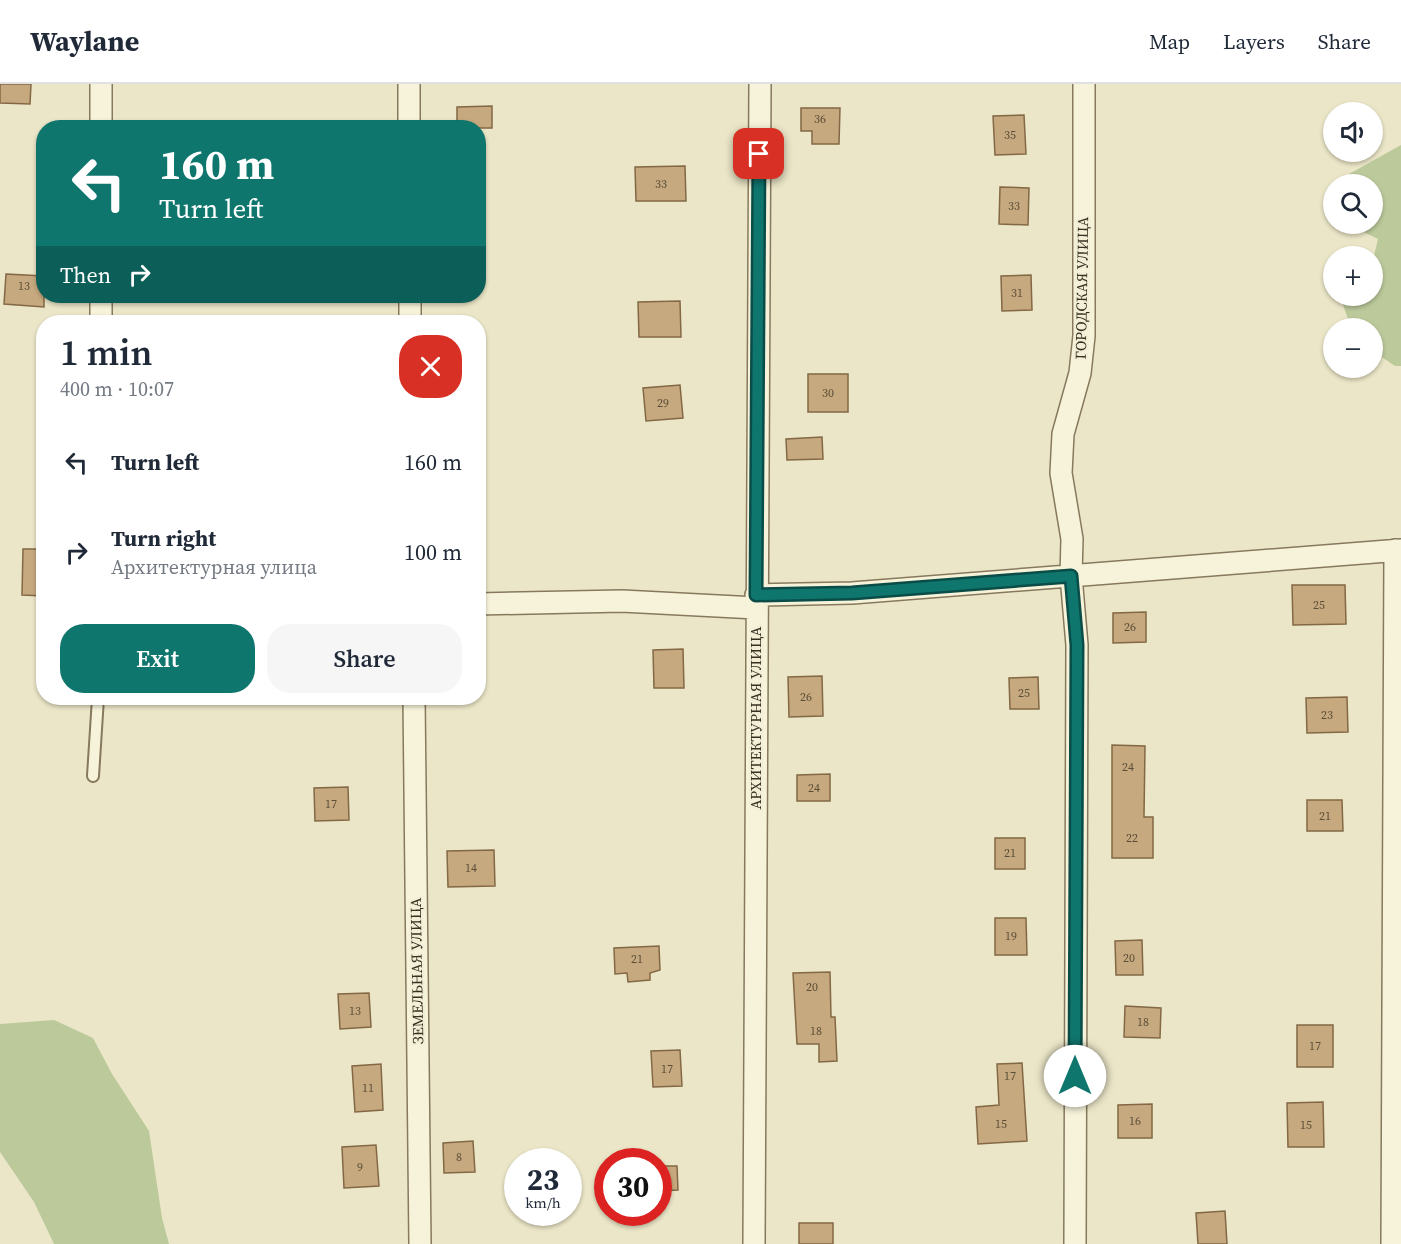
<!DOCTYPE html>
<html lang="en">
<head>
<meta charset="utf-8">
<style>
  body { margin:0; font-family:"Source Serif 4",serif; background:#f6f6f7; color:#1f2937; height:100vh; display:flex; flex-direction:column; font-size:22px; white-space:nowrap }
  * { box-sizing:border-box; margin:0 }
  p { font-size:20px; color:#747a83 }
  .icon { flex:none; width:33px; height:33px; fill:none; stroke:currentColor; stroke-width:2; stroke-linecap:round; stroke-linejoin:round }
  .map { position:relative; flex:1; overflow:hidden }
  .panel { position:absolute; left:36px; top:231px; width:450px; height:390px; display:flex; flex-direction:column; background:#fff; border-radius:24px; box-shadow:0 2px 4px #0004 }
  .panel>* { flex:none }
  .top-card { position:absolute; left:36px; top:36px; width:450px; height:183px; border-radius:24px; box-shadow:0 2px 4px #0004; background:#0f766e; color:#fff; overflow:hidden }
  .fabs { position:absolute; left:1323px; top:18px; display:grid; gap:12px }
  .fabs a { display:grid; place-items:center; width:60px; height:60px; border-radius:50%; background:#fff; box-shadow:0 2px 4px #0004; font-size:30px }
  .speed { position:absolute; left:504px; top:1064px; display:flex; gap:12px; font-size:30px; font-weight:700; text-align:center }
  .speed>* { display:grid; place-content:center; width:78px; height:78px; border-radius:50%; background:#fff; box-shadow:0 2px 4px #0004; line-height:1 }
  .speed small { font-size:15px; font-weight:400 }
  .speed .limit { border:9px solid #d22; background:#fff; color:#111 }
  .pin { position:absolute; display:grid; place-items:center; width:51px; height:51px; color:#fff; margin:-26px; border-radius:12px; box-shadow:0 3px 9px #0006 }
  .me { position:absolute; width:66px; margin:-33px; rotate:0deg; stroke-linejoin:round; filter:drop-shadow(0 0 4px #0008) }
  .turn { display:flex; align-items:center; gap:21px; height:126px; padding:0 24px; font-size:27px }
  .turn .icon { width:78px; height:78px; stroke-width:2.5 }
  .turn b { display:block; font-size:42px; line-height:51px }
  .then { display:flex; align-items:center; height:57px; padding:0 24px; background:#0003; gap:12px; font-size:22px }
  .round { display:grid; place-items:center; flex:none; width:63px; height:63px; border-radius:24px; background:#f6f6f7 }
  .headline { display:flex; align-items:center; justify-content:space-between; height:102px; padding:0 24px }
  h1 { font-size:36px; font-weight:600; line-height:45px }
  .action { display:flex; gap:12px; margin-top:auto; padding:12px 24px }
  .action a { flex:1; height:69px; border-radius:24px; background:#0f766e; color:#fff; font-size:24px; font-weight:600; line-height:69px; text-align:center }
  .action a+a { background:#f6f6f7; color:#1f2937 }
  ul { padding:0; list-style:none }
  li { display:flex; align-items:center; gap:18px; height:90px; padding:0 24px }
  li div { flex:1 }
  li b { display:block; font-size:22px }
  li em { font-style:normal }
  header { display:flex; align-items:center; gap:36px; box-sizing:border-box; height:84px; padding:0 30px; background:#fff; border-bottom:2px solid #e0e1e3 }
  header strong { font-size:28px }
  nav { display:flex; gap:33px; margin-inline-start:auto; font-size:21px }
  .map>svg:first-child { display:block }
  .green { fill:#bcc99b }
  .building { fill:#c7a97f; stroke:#836845; stroke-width:1.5 }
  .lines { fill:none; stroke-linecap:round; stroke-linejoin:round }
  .service-casing { stroke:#86795d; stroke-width:14 }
  .minor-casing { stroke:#86795d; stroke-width:24 }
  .service { stroke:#f7f3da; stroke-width:10 }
  .minor { stroke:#f7f3da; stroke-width:21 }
  .route-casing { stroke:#0a4d48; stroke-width:15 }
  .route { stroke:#0f766e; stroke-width:10 }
  .labels { text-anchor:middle; stroke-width:4.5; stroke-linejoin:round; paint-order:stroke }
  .number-label { font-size:12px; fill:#5b4e38 }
  .street-label { font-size:15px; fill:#372f20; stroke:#f3efd6 }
</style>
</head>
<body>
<header>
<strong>Waylane</strong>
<nav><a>Map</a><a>Layers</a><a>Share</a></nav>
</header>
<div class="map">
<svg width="1401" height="1160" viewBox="0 0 1401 1160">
  <rect width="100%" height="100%" fill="#ebe6c7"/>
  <path class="green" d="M 1401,61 L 1401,282 L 1395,282 L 1373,267 L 1372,244 L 1351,244 L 1341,215 L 1344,212 L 1372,212 L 1373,176 L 1378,155 L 1347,140 L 1372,140 L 1372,100 L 1343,100 L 1349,90 Z
    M 54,936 L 93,954 L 112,990 L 149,1047 L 162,1134 L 169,1160 L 54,1160 L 34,1118 L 0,1068 L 0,940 Z"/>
  <path class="building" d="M 0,0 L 31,0 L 30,20 L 0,19 Z
    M 492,22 L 492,44 L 457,44 L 457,23 Z
    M 801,24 L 840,24 L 839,60 L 812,60 L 812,47 L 801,47 Z
    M 1024,31 L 1026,70 L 995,71 L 993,32 Z
    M 685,82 L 686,117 L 636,117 L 635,83 Z
    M 1000,103 L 1029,104 L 1028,141 L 999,140 Z
    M 6,190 L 44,192 L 44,223 L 4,220 Z
    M 1031,191 L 1032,226 L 1002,227 L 1001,192 Z
    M 680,217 L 681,253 L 639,253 L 638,218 Z
    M 808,290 L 848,290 L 848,328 L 808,328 Z
    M 680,301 L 683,334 L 646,337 L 643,304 Z
    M 822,353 L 823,375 L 787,376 L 786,355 Z
    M 23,465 L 44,465 L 44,512 L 22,511 Z
    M 1292,501 L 1345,501 L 1346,540 L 1293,541 Z
    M 1146,528 L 1146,558 L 1113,559 L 1113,529 Z
    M 683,565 L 684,604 L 654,604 L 653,566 Z
    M 822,592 L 823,632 L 789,633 L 788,593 Z
    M 1038,593 L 1039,625 L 1010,625 L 1009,594 Z
    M 1347,613 L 1348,648 L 1307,649 L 1306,614 Z
    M 1112,661 L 1145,662 L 1144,733 L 1153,733 L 1153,774 L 1112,774 Z
    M 830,690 L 830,717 L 797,717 L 797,691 Z
    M 348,703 L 349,736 L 315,737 L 314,704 Z
    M 1307,716 L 1342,716 L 1343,747 L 1307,747 Z
    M 995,754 L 1025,754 L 1025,785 L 995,785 Z
    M 494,766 L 495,802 L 448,803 L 447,767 Z
    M 995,834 L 1026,834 L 1027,871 L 995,871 Z
    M 1142,856 L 1143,891 L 1116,891 L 1115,857 Z
    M 659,862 L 660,886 L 650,889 L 650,896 L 628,898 L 627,889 L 615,890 L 614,864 Z
    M 830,888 L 831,933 L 835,933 L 837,977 L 819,978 L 819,960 L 797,960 L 793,889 Z
    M 369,909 L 371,943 L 340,945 L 338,910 Z
    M 1125,922 L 1161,924 L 1160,954 L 1124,953 Z
    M 1297,941 L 1333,941 L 1333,983 L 1297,983 Z
    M 680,966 L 682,1002 L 653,1003 L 651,967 Z
    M 1022,979 L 1027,1057 L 978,1060 L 976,1023 L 999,1021 L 997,980 Z
    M 381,980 L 383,1026 L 355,1028 L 352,982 Z
    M 1323,1018 L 1324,1063 L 1288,1063 L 1287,1019 Z
    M 1152,1020 L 1152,1054 L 1118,1054 L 1118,1021 Z
    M 473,1057 L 475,1088 L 444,1089 L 443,1059 Z
    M 376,1061 L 379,1102 L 344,1104 L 342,1063 Z
    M 658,1082 L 677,1082 L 678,1106 L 658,1107 Z
    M 1225,1127 L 1227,1160 L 1198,1160 L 1196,1129 Z
    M 799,1139 L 833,1139 L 833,1160 L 799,1160 Z"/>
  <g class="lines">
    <g class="service-casing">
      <path id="service" d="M 93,692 L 98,614"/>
    </g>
    <g class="minor-casing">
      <path id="minor" d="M 101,0 L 101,44
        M 409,0 L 409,44
        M 101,212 L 101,238
        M 410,212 L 410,238
        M 756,511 L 852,509 L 1401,466
        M 478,520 L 622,517 L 756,524
        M 414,614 L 420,1160
        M 754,1160 L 760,0
        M 1075,1160 L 1077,561 L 1071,492 L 1072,455 L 1061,389 L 1063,350 L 1080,289 L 1084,252 L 1084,0
        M 1392,1160 L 1395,466"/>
    </g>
    <use href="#service" class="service"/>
    <use href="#minor" class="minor"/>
  </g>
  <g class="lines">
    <g class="route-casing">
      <path id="route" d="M 759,70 L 756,511 L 852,509 L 1071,492 L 1077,561 L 1075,992"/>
    </g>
    <use href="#route" class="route"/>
  </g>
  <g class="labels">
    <g class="number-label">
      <text x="820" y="39">36</text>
      <text x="1010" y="55">35</text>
      <text x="661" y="104">33</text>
      <text x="1014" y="126">33</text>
      <text x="24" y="206">13</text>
      <text x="1017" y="213">31</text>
      <text x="828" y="313">30</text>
      <text x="663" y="323">29</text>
      <text x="1319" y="525">25</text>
      <text x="1130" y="547">26</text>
      <text x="1024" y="613">25</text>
      <text x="806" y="617">26</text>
      <text x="1327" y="635">23</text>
      <text x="1128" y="687">24</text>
      <text x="814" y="708">24</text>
      <text x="331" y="724">17</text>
      <text x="1325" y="736">21</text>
      <text x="1132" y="758">22</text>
      <text x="1010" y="773">21</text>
      <text x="471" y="788">14</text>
      <text x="1011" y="856">19</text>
      <text x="1129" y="878">20</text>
      <text x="637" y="879">21</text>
      <text x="812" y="907">20</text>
      <text x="355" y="931">13</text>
      <text x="1143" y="942">18</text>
      <text x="816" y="951">18</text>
      <text x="1315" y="966">17</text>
      <text x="667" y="989">17</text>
      <text x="1010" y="996">17</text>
      <text x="368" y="1008">11</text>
      <text x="1135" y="1041">16</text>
      <text x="1001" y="1044">15</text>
      <text x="1306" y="1045">15</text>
      <text x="459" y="1077">8</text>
      <text x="360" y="1087">9</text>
    </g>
    <g class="street-label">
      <text transform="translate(1082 204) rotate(-89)" y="5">ГОРОДСКАЯ УЛИЦА</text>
      <text transform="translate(756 634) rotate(-90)" y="5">АРХИТЕКТУРНАЯ УЛИЦА</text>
      <text transform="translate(417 887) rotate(-91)" y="5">ЗЕМЕЛЬНАЯ УЛИЦА</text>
    </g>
  </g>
</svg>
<div class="fabs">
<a><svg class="icon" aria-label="sound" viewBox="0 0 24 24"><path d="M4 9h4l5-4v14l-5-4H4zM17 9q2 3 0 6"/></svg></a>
<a><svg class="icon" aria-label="search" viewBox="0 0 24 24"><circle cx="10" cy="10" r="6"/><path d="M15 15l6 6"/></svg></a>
<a>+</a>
<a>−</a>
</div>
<div class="speed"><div>23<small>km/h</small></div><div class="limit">30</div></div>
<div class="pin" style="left:759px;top:70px;background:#d93025"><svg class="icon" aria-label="arrive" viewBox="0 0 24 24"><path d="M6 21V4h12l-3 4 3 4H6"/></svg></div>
<svg class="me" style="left:1075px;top:992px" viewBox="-20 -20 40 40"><circle r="19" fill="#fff"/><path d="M0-13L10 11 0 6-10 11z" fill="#0f766e"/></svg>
<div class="top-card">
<div class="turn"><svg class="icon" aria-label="left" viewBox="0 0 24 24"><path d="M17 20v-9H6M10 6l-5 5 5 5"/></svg><div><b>160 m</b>Turn left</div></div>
<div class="then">Then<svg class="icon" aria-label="right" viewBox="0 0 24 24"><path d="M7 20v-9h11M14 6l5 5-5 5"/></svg></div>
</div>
<section class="panel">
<div class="headline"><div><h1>1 min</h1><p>400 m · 10:07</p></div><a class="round" style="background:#d93025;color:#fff"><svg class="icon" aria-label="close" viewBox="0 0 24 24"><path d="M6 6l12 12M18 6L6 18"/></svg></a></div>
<ul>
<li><svg class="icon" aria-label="left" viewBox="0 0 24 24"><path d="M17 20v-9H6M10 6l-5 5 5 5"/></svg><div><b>Turn left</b></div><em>160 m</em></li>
<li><svg class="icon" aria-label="right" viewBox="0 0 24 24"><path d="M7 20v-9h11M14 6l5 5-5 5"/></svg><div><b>Turn right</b><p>Архитектурная улица</p></div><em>100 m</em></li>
</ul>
<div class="action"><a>Exit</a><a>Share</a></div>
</section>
</div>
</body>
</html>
